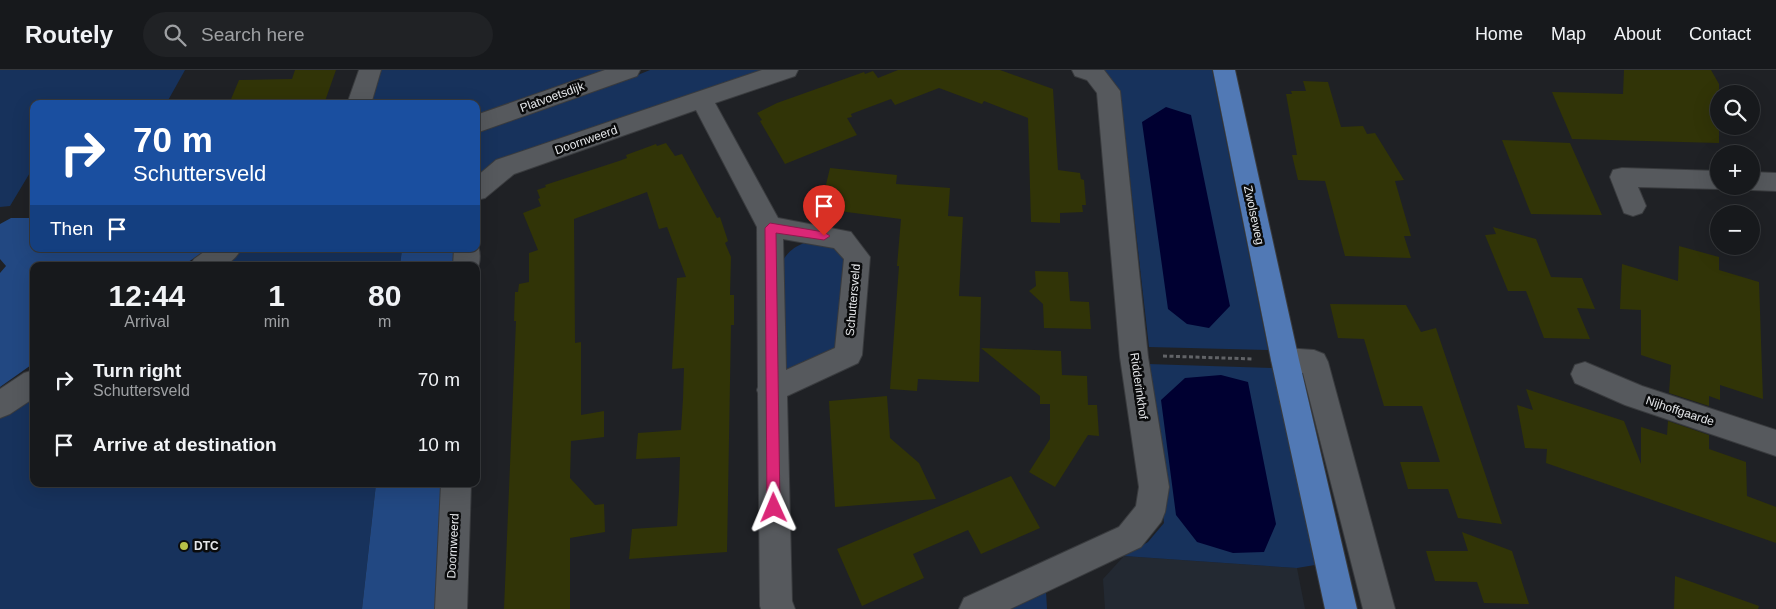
<!DOCTYPE html>
<html lang="en">
<head>
<meta charset="utf-8">
<style>
  body { margin:0; font-family:Helvetica,sans-serif; background:#202225; color:#f1f3f6; height:100vh; display:flex; flex-direction:column; font-size:19px; white-space:nowrap }
  * { box-sizing:border-box; margin:0 }
  p { font-size:16px; color:#9ea0a3 }
  .icon { flex:none; width:28px; height:28px; fill:none; stroke:currentColor; stroke-width:2; stroke-linecap:round; stroke-linejoin:round }
  .map { position:relative; flex:1; overflow:hidden }
  .details { position:absolute; left:30px; top:192px; width:450px; height:225px; display:flex; flex-direction:column; background:#17191c; border-radius:10px; box-shadow:0 5px 20px #0002,0 0 0 1px #36383b }
  .details>* { flex:none }
  .banner { position:absolute; left:30px; top:30px; width:450px; height:152px; border-radius:10px; box-shadow:0 5px 20px #0002,0 0 0 1px #36383b; background:#1a4fa0; color:#fff; overflow:hidden }
  .tools { position:absolute; left:1710px; top:15px; display:grid; gap:10px }
  .tools a { display:grid; place-items:center; width:50px; height:50px; border-radius:50%; background:#17191c; box-shadow:0 5px 20px #0002,0 0 0 1px #36383b; font-size:25px }
  .pin { position:absolute; display:grid; place-items:center; width:42px; height:42px; color:#fff; margin:-51px -21px; border-radius:50% 50% 50% 0; rotate:-45deg; box-shadow:0 0 5px #0007 }
  .pin .icon { rotate:45deg }
  .me { position:absolute; width:55px; margin:-28px; rotate:359deg; stroke-linejoin:round; filter:drop-shadow(0 0 4px #0008) }
  .turn { display:flex; align-items:center; gap:18px; height:105px; padding:0 20px; font-size:22px }
  .turn .icon { width:65px; height:65px; stroke-width:2.5 }
  .turn b { display:block; font-size:35px; line-height:42px }
  .then { display:flex; align-items:center; height:48px; padding:0 20px; background:#0003; gap:10px; font-size:19px }
  .eta { display:flex; justify-content:space-evenly; align-items:center; height:85px; text-align:center }
  .eta b { font-size:30px; font-weight:700; line-height:35px }
  ul { padding:0; list-style:none }
  li { display:flex; align-items:center; gap:15px; height:65px; padding:0 20px }
  li div { flex:1 }
  li b { display:block; font-size:19px }
  li em { font-style:normal }
  header { display:flex; align-items:center; gap:30px; box-sizing:border-box; height:70px; padding:0 25px; background:#17191c; border-bottom:1px solid #36383b }
  header strong { font-size:24px }
  nav { display:flex; gap:28px; margin-inline-start:auto; font-size:18px }
  .search { width:350px; height:45px; background:#202225; display:flex; align-items:center; gap:12px; box-sizing:border-box; padding:0 18px; border-radius:28px; color:#9ea0a3; font-size:19px }
  .map>svg:first-child { display:block }
  .built { fill:#232932 }
  .green { fill:#17325c }
  .forest { fill:#224882 }
  .water { fill:#000031 }
  .building { fill:#313407 }
  .lines { fill:none; stroke-linecap:round; stroke-linejoin:round }
  .street-casing { stroke:#393b3e; stroke-width:2 }
  .primary-casing { stroke:#393b3e; stroke-width:2 }
  .path { stroke:#616367; stroke-width:3; stroke-dasharray:4 2.5; stroke-linecap:butt }
  .street { fill:#56595d; fill-rule:evenodd }
  .primary { fill:#5179b5; fill-rule:evenodd }
  .route { fill:#db2777; stroke:#8e194d }
  .poi-dot { fill:#b7c148; stroke:#0a0b0c; stroke-width:2 }
  .labels { text-anchor:middle; stroke-width:5; stroke-linejoin:round; paint-order:stroke }
  .street-label { font-size:12px; fill:#e5e7ea; stroke:#0a0b0c }
  .poi-label { font-size:12px; font-weight:bold; fill:#e5e7ea; stroke:#0a0b0c; text-anchor:start }
</style>
</head>
<body>
<header>
<strong>Routely</strong>
<div class="search"><svg class="icon" aria-label="search" viewBox="0 0 24 24"><circle cx="10" cy="10" r="6"/><path d="M15 15l6 6"/></svg>Search here</div>
<nav><a>Home</a><a>Map</a><a>About</a><a>Contact</a></nav>
</header>
<div class="map">
<svg width="1776" height="539" viewBox="0 0 1776 539">
  <rect width="100%" height="100%" fill="#1f2125"/>
  <path class="built" d="M 1124,486 L 1297,498 L 1305,539 L 1105,539 L 1103,509 Z"/>
  <path class="green" d="M 0,0 L 185,0 L 166,34 L 74,29 L 71,34 L 34,34 L 34,96 L 10,136 L 0,137 Z
    M 380,0 L 618,0 L 526,33 L 476,44 L 476,34 L 370,34 Z
    M 650,0 L 775,0 L 476,105 L 476,59 L 618,13 Z
    M 1104,0 L 1212,0 L 1268,280 L 1149,277 L 1120,21 Z
    M 807,172 C 827,172 834,173 846,190 L 840,273 L 831,282 L 783,303 L 779,197 C 786,184 792,177 807,172 Z
    M 240,179 L 402,179 L 400,196 L 217,196 Z
    M 1148,294 L 1273,298 L 1315,495 L 1297,498 L 1124,486 L 1148,472 L 1164,453 Z
    M 34,318 L 34,414 L 376,414 L 362,539 L 0,539 L 0,343 Z
    M 1046,521 L 1047,539 L 1008,539 Z"/>
  <path class="forest" d="M 11,148 L 34,148 L 34,179 L 208,179 L 182,196 L 34,196 L 34,293 L 0,317 L 0,203 L 6,196 L 0,189 L 0,154 Z
    M 402,179 L 458,179 L 457,196 L 400,196 Z
    M 376,414 L 443,414 L 435,539 L 362,539 Z"/>
  <path class="water" d="M 1166,37 L 1191,45 L 1230,236 L 1209,258 L 1187,254 L 1168,239 L 1142,52 Z
    M 1221,305 L 1248,312 L 1276,454 L 1264,482 L 1233,483 L 1197,472 L 1176,445 L 1161,330 L 1185,308 Z"/>
  <path class="building" d="M 295,0 L 336,0 L 324,34 L 229,34 L 239,10 L 292,9 Z
    M 898,0 L 1000,0 L 1053,19 L 1058,100 L 1080,103 L 1081,109 L 1084,110 L 1086,135 L 1082,135 L 1083,142 L 1060,143 L 1060,153 L 1031,152 L 1028,48 L 984,31 L 982,34 L 939,18 L 895,35 L 891,29 L 851,44 L 852,47 L 847,48 L 857,65 L 785,94 L 760,51 L 762,50 L 757,43 L 777,33 L 864,2 L 865,4 L 873,1 L 878,8 Z
    M 1624,0 L 1711,0 L 1719,14 L 1719,73 L 1572,69 L 1552,22 L 1623,24 Z
    M 1303,11 L 1328,12 L 1341,57 L 1363,56 L 1367,64 L 1375,63 L 1404,110 L 1395,111 L 1411,166 L 1404,166 L 1411,188 L 1345,186 L 1325,111 L 1298,110 L 1292,85 L 1297,85 L 1286,24 L 1292,24 L 1291,21 L 1306,21 Z
    M 1502,70 L 1570,73 L 1602,145 L 1531,144 Z
    M 666,73 L 675,86 L 682,84 L 717,148 L 720,147 L 728,171 L 725,173 L 731,187 L 730,225 L 734,225 L 734,255 L 731,255 L 727,482 L 629,489 L 632,459 L 677,456 L 679,421 L 680,387 L 636,389 L 638,363 L 681,360 L 683,329 L 684,298 L 672,299 L 677,208 L 686,207 L 667,157 L 659,159 L 647,122 L 574,149 L 575,273 L 581,272 L 581,345 L 604,341 L 604,367 L 571,371 L 570,408 L 595,435 L 604,434 L 605,462 L 570,468 L 570,539 L 504,539 L 516,251 L 514,251 L 515,222 L 518,222 L 519,214 L 529,212 L 529,183 L 538,180 L 523,143 L 541,136 L 538,129 L 540,128 L 537,120 L 546,117 L 545,115 L 619,91 L 627,88 L 626,85 L 656,74 L 657,76 Z
    M 830,98 L 897,105 L 896,114 L 950,118 L 948,146 L 963,147 L 959,226 L 981,227 L 979,312 L 918,309 L 917,321 L 890,319 L 899,196 L 897,196 L 901,149 L 831,140 L 832,138 L 823,136 L 825,127 L 823,127 Z
    M 1493,157 L 1536,169 L 1551,207 L 1582,208 L 1595,239 L 1577,238 L 1590,269 L 1544,268 L 1526,221 L 1508,221 L 1485,165 L 1496,164 Z
    M 1679,176 L 1719,187 L 1719,200 L 1759,212 L 1763,329 L 1720,315 L 1720,330 L 1709,326 L 1709,336 L 1669,323 L 1671,295 L 1641,285 L 1641,240 L 1620,239 L 1622,194 L 1678,211 Z
    M 1035,201 L 1068,202 L 1070,231 L 1089,232 L 1091,259 L 1044,258 L 1043,234 L 1029,221 L 1036,216 Z
    M 1330,234 L 1406,235 L 1421,262 L 1436,258 L 1502,454 L 1458,448 L 1448,419 L 1408,419 L 1400,392 L 1440,392 L 1422,336 L 1384,336 L 1364,269 L 1338,268 Z
    M 981,278 L 1061,281 L 1062,305 L 1087,306 L 1088,335 L 1097,335 L 1099,366 L 1088,365 L 1055,417 L 1029,402 L 1050,369 L 1050,334 L 1040,334 L 1040,326 Z
    M 1526,319 L 1624,351 L 1641,394 L 1641,357 L 1667,365 L 1668,351 L 1709,365 L 1709,379 L 1746,392 L 1747,426 L 1776,437 L 1776,473 L 1546,393 L 1547,379 L 1525,378 L 1517,335 L 1533,340 Z
    M 887,326 L 890,368 L 919,393 L 936,429 L 835,437 L 829,331 Z
    M 1011,406 L 1040,458 L 981,484 L 968,460 L 913,484 L 924,508 L 862,536 L 837,479 Z
    M 1462,462 L 1512,481 L 1529,534 L 1484,533 L 1477,512 L 1435,511 L 1426,481 L 1468,481 Z
    M 1675,506 L 1759,536 L 1758,539 L 1674,539 Z"/>
  <g class="lines">
    <g class="street-casing">
      <path id="street" d="M 359,0 L 381,0 L 371,34 L 347,34 Z
        M 605,0 L 640,0 L 637,6 L 476,63 L 476,45 Z
        M 762,0 L 798,0 L 795,6 L 715,33 L 778,148 L 851,162 L 870,187 L 862,285 L 858,293 L 787,326 L 792,531 L 795,539 L 761,539 L 760,536 L 758,323 L 757,320 L 758,317 L 757,157 L 696,40 L 514,104 L 485,128 L 476,130 L 476,107 L 496,90 ZM 783,169 L 834,178 L 844,189 L 835,278 L 786,300 Z
        M 1072,0 L 1104,0 L 1120,21 L 1148,287 L 1169,417 L 1165,442 L 1161,452 L 1141,477 L 1010,539 L 959,539 L 964,528 L 1119,457 L 1136,436 L 1139,417 L 1120,287 L 1097,23 L 1087,10 L 1075,6 Z
        M 1622,98 L 1719,101 L 1719,116 L 1728,116 L 1719,119 L 1638,117 L 1646,136 L 1642,143 L 1633,146 L 1624,143 L 1610,107 L 1613,100 Z
        M 1751,102 L 1776,103 L 1776,121 L 1751,120 L 1742,118 L 1741,116 L 1751,116 Z
        M 476,172 C 481,181 481,192 476,202 L 476,196 L 453,196 L 454,179 L 476,179 Z
        M 208,179 L 241,179 C 230,201 211,196 190,196 L 194,189 Z
        M 1285,278 L 1314,280 L 1324,284 L 1328,292 L 1395,539 L 1363,539 L 1303,303 L 1285,302 L 1275,298 L 1271,290 L 1275,282 Z
        M 1585,292 L 1642,316 L 1776,360 L 1776,386 L 1625,335 L 1575,313 L 1571,304 L 1575,295 Z
        M 34,300 L 34,328 L 10,344 L 0,348 L 0,319 L 24,303 Z
        M 441,414 L 471,414 L 467,539 L 435,539 Z"/>
    </g>
    <g class="primary-casing">
      <path id="primary" d="M 1213,0 L 1235,0 L 1299,290 L 1357,539 L 1325,539 L 1271,290 Z"/>
    </g>
    <path class="path" d="M 1163,286 L 1254,289"/>
    <use href="#street" class="street"/>
    <use href="#primary" class="primary"/>
  </g>
  <path class="route" d="M 770,153 L 824,162 L 830,166 L 824,170 L 776,163 L 780,438 L 778,442 L 774,444 L 769,442 L 767,438 L 765,158 Z"/>
  <circle class="poi-dot" cx="184" cy="476" r="5"/>
  <g class="labels">
    <g class="street-label">
      <text transform="translate(552 27) rotate(-20)" y="4">Platvoetsdijk</text>
      <text transform="translate(586 70) rotate(-19)" y="4">Doornweerd</text>
      <text transform="translate(1254 145) rotate(78)" y="4">Zwolseweg</text>
      <text transform="translate(853 230) rotate(-85)" y="4">Schuttersveld</text>
      <text transform="translate(1139 316) rotate(82)" y="4">Ridderinkhof</text>
      <text transform="translate(1680 341) rotate(18)" y="4">Nijhoffgaarde</text>
      <text transform="translate(453 476) rotate(-87)" y="4">Doornweerd</text>
    </g>
    <g class="poi-label">
      <text x="194" y="480">DTC</text>
    </g>
  </g>
</svg>
<div class="tools">
<a><svg class="icon" aria-label="search" viewBox="0 0 24 24"><circle cx="10" cy="10" r="6"/><path d="M15 15l6 6"/></svg></a>
<a>+</a>
<a>−</a>
</div>
<div class="pin" style="left:824px;top:166px;background:#d93025"><svg class="icon" aria-label="arrive" viewBox="0 0 24 24"><path d="M6 21V4h12l-3 4 3 4H6"/></svg></div>
<svg class="me" style="left:774px;top:438px" viewBox="-20 -20 40 40"><path d="M0-17L14 15 0 8-14 15z" fill="#db2777" stroke="#fff" stroke-width="4"/></svg>
<div class="banner">
<div class="turn"><svg class="icon" aria-label="right" viewBox="0 0 24 24"><path d="M7 20v-9h11M14 6l5 5-5 5"/></svg><div><b>70 m</b>Schuttersveld</div></div>
<div class="then">Then<svg class="icon" aria-label="arrive" viewBox="0 0 24 24"><path d="M6 21V4h12l-3 4 3 4H6"/></svg></div>
</div>
<section class="details">
<div class="eta">
<div><b>12:44</b><p>Arrival</p></div>
<div><b>1</b><p>min</p></div>
<div><b>80</b><p>m</p></div>
</div>
<ul>
<li><svg class="icon" aria-label="right" viewBox="0 0 24 24"><path d="M7 20v-9h11M14 6l5 5-5 5"/></svg><div><b>Turn right</b><p>Schuttersveld</p></div><em>70 m</em></li>
<li><svg class="icon" aria-label="arrive" viewBox="0 0 24 24"><path d="M6 21V4h12l-3 4 3 4H6"/></svg><div><b>Arrive at destination</b></div><em>10 m</em></li>
</ul>
</section>
</div>
</body>
</html>
